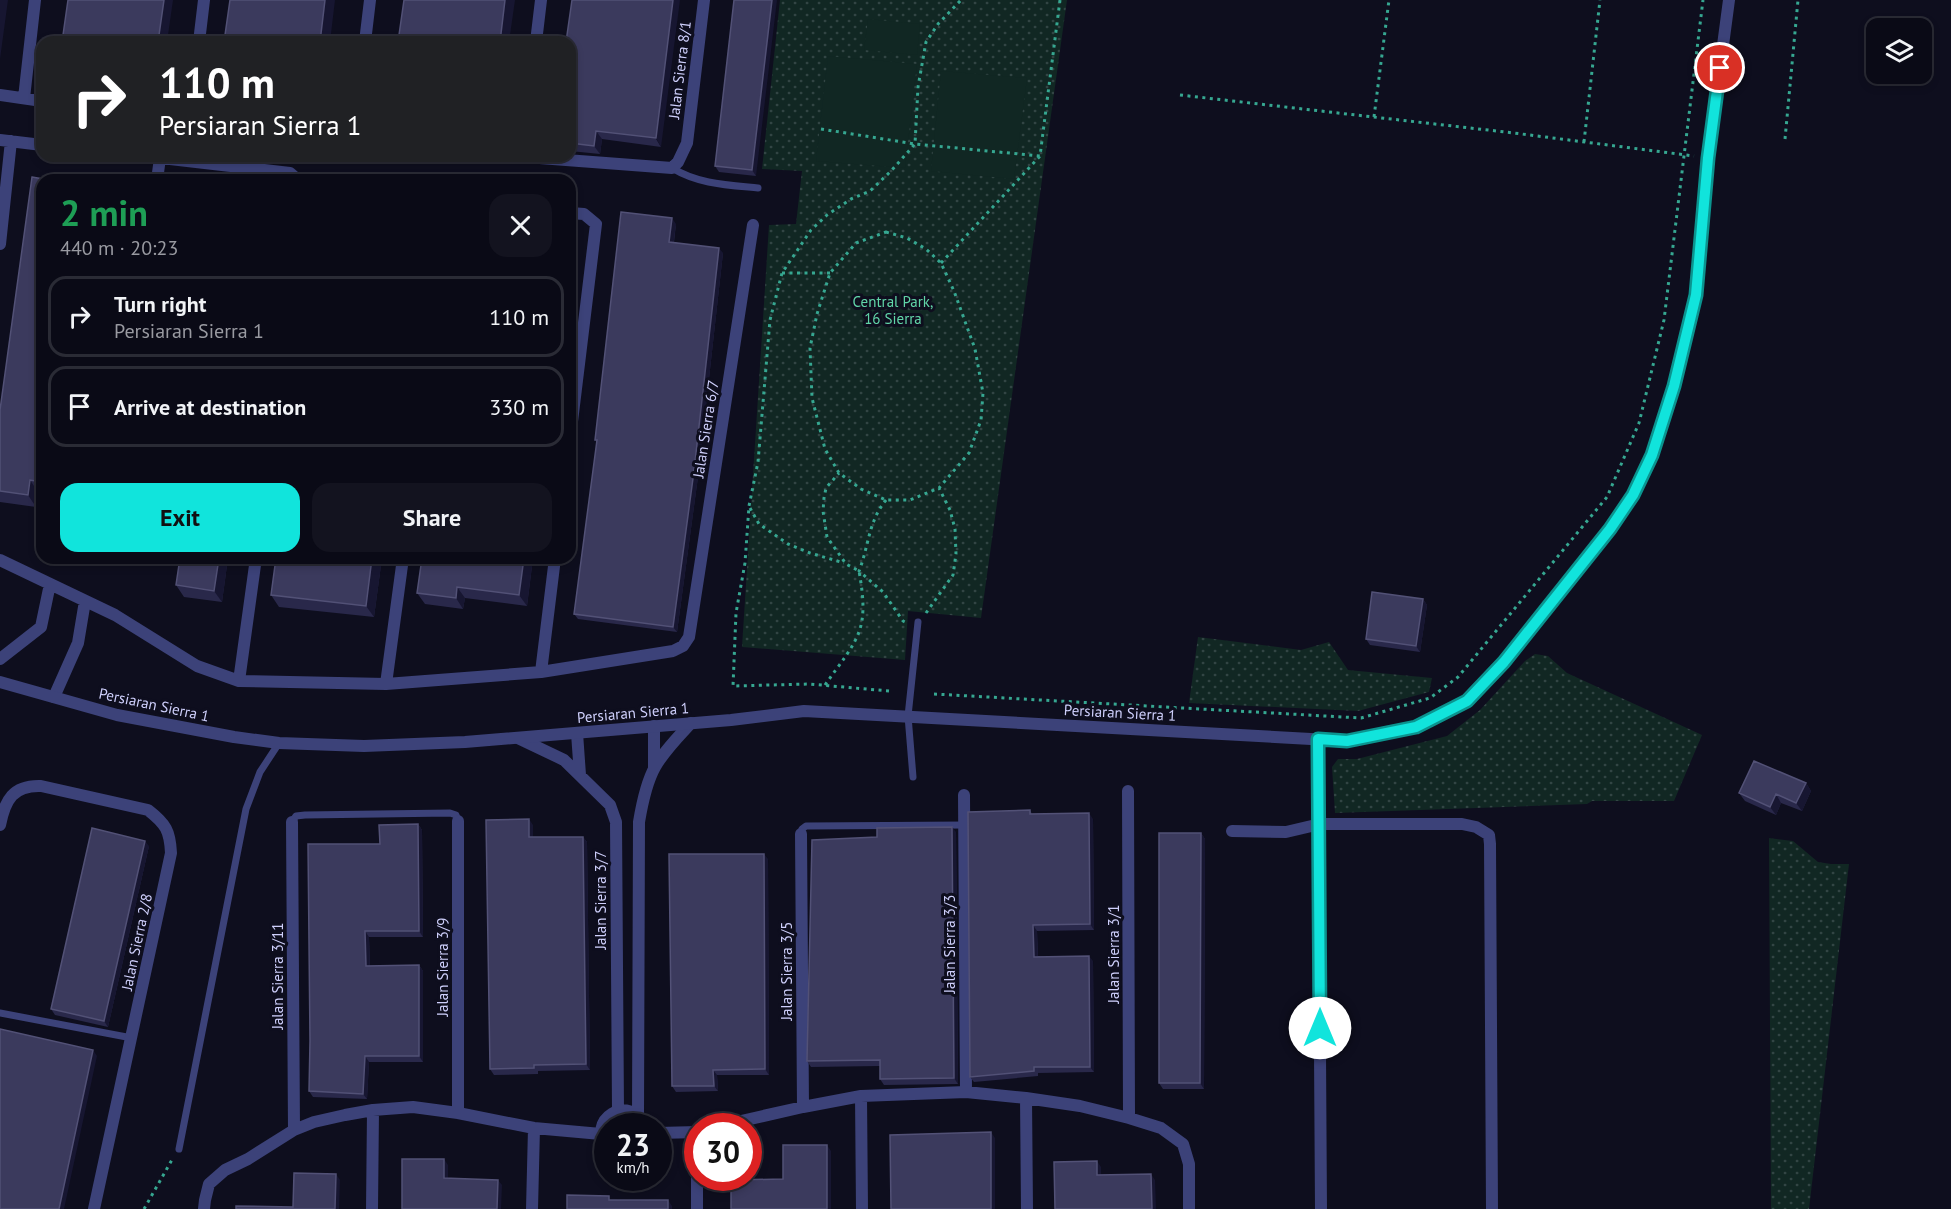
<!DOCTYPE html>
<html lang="en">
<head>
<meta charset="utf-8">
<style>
  body { margin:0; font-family:"PT Sans",sans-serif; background:#13131f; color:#f1f3f6; height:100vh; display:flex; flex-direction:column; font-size:22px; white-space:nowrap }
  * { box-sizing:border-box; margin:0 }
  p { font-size:20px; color:#999aa1 }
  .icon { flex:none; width:33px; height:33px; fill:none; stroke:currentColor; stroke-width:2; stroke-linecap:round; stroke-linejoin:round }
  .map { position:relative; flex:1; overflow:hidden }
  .drawer { position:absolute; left:36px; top:174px; width:540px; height:390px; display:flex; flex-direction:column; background:#0a0a16; border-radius:18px; box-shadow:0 3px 9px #0003,0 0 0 2px #2a2b35 }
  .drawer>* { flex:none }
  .banner { position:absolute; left:36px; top:36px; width:540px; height:126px; border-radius:18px; box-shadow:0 3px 9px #0003,0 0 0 2px #2a2b35; background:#202124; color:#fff; overflow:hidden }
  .tools { position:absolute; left:1866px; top:18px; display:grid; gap:12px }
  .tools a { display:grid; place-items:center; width:66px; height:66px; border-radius:12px; background:#0a0a16; box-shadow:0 3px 9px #0003,0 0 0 2px #2a2b35; font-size:30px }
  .speed { position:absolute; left:594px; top:1113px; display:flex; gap:12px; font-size:30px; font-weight:700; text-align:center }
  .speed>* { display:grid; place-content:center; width:78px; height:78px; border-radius:50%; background:#0a0a16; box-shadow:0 3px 9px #0003,0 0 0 2px #2a2b35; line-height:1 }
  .speed small { font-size:15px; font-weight:400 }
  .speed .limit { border:9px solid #d22; background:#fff; color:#111 }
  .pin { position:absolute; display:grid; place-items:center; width:51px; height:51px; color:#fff; margin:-26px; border:3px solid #fff; border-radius:50%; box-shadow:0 2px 6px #0007 }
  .me { position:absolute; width:66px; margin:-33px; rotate:0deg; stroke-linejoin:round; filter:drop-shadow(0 0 4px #0008) }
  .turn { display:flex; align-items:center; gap:21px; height:126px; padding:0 24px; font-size:27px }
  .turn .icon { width:78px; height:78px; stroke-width:2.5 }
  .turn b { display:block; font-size:42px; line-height:51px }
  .round { display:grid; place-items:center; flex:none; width:63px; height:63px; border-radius:18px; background:#13131f }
  .head { display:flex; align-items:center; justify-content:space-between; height:102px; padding:0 24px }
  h1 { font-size:36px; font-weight:800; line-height:45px; color:#1e9e55 }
  .cta { display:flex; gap:12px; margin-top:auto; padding:12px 24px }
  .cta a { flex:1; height:69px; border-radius:18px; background:#11e4dc; color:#111; font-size:24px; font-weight:800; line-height:69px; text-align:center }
  .cta a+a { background:#13131f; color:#f1f3f6 }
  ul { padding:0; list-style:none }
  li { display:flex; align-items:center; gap:18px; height:81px; margin:0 12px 9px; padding:0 12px; border:3px solid #2a2b35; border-radius:18px }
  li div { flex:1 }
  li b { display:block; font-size:22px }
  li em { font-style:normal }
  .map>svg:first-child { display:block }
  .park { fill:url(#park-dots) }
  .garden { fill:#112723 }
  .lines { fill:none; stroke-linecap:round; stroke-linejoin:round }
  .path { stroke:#36a791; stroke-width:3; stroke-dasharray:3 4.5; stroke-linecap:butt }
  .service { stroke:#3c4279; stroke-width:7 }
  .minor { stroke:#3c4279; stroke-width:12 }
  .tertiary { stroke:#3c4279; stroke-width:12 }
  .wall { fill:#29284a }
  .shaded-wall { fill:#171631 }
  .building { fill:#3b3a5d; stroke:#525176; stroke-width:1.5 }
  .route-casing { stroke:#0b948f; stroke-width:15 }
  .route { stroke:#11e4dc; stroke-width:10 }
  .labels { text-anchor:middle; stroke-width:6; stroke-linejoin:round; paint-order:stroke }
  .street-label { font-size:15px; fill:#cecffb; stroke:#0e0e1e }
  .park-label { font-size:15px; fill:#61d5a8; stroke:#0e0e1e }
</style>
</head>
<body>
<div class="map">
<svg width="1951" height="1209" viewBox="0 0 1951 1209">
  <defs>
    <pattern id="park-dots" width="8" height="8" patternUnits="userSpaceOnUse" patternTransform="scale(1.5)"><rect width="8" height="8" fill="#112723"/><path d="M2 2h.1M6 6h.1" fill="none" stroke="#324544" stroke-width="1.8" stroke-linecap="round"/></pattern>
  </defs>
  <rect width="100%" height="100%" fill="#0e0e1e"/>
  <path class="park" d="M 780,0 L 1067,0 L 981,618 L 908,611 L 905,660 L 742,647 L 769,225 L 796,224 L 802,171 L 762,169 Z
    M 1198,637 L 1301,650 L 1329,642 L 1348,670 L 1432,678 L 1429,692 L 1358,711 L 1189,703 Z
    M 1535,654 L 1548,656 L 1567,673 L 1702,735 L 1674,801 L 1592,801 L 1587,804 L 1335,813 L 1332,767 L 1338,759 L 1357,759 L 1447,736 L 1480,710 L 1525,661 Z
    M 1769,838 L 1793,841 L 1818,862 L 1831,864 L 1849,864 L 1809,1209 L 1771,1209 Z"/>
  <path class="garden" d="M 868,19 L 920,24 L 917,55 L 864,50 Z
    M 828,56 L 917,64 L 905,168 L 816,161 Z
    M 941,71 L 1027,78 L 1014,179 L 931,171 Z"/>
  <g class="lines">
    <path class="path" d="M 1180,95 L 1514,133 L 1694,156
      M 1374,117 L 1389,0
      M 821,129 L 915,144 L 1040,156
      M 1785,139 L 1798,0
      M 1584,142 L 1600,0
      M 886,232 L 907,238 L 926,249 L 941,263 L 954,291 L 975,349 L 983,393 L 981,420 L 969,453 L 939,488 L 910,500 L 886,500 L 861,489 L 839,473 L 825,449 L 812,398 L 810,348 L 817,314 L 830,273 L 856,243 Z
      M 941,263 L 1040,156 L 1060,0
      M 782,273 L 830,273
      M 886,500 C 868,522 869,546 859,571 L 883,592 L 903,621 L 907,623
      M 750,508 L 759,524 L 788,544 L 810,553 L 844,563
      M 926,613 L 953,575 L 956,554 L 955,529 L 950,510 L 939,488
      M 825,685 C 858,638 870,632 859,571 L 846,564 L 827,537 L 823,511 L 824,498 L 826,488 L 839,473
      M 889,691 L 809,684 L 733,686 L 736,613 L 745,563 L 749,506 L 758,462 L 770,320 L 782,273 L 811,230 L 827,215 L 851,199 L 870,191 L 891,171 L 915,144 L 918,87 L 926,42 L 938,24 L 961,0
      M 934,694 L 1361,718 L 1430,698 L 1458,677 L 1607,497 L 1639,423 L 1664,320 L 1703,0
      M 144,1209 L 173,1158"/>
    <path class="service" d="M 672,168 C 698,184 727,185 758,188
      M 913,777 L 908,716 L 918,622
      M 292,822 L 296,816 L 305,815 L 450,813 L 456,815 L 458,821
      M 801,834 L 802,829 L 806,826 L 965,825
      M 0,1013 L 132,1038
      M 179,1149 L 246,809 L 260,772 L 279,743"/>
    <path class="minor" d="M 199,42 L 204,0
      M 365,42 L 370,0
      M 536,42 L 541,0
      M 0,95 L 42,101
      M 24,98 L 35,0
      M 0,140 L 42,145
      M 144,156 L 290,173 L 298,180
      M 513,156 L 672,168 L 678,162 L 687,143 L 704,0
      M 157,180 L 160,158
      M 570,213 L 584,214 L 596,224 L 570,438
      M 0,244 L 11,141
      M 0,560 L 115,615 L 197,666 L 239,681 L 386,684 L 541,672 L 673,651 L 683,646 L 689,637 L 753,225
      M 0,659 L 41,627 L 50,584
      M 541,672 L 555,558
      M 239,681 L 256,558
      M 386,684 L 403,558
      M 54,697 L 78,643 L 85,601
      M 577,733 L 580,775
      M 518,738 L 564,760 L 610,805 L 616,822 L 618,1111
      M 1318,739 L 1321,1209
      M 654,767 L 654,726
      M 1128,791 L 1129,1118
      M 964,795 L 966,1092
      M 458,821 L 458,1113
      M 292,822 L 294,1130
      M 0,825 C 5,800 13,785 41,786 L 148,810 C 166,824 170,831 171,853 L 94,1209
      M 1232,831 L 1286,832 L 1320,824 L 1462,824 L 1476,827 L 1489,835 L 1490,844 L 1492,1209
      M 801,834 L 803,1107
      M 861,1096 L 862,1209
      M 1026,1098 L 1027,1209
      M 638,1116 L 639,822 C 642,804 646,783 655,767 C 664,751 678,737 691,723
      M 719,1126 L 803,1107 L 861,1096 L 966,1092 L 1026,1098 L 1080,1106 L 1129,1118 L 1161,1128 L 1183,1144 L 1189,1164 L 1189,1209
      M 658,1133 L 698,1132
      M 608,1149 C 584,1120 630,1092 645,1126
      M 204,1209 L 205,1200 L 209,1184 L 225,1170 L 248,1159 L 294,1130 L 314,1122 L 345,1115 L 373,1110 L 413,1107 L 458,1113 L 534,1128 L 601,1134
      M 372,1209 L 373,1110
      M 532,1209 L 534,1128
      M 697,1209 L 697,1132"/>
    <path class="tertiary" d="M 0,682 L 117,715 L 234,737 L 279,743 L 364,746 L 465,742 L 731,720 L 804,711 L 1347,741 L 1416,727 L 1467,701 L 1504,662 L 1610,529 L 1633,495 L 1652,455 L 1674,386 L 1696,295 L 1708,158 L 1729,0"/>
  </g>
  <path class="wall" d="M 572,0 L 661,147 L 602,139 L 600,154 L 570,151 L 570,42 Z
    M 734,0 L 756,176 L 719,172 L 715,166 Z
    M 42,180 L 42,492 L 38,492 L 36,507 L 0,502 L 0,410 Z
    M 676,224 L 674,242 L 723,253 L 698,477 L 677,632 L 578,619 L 574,614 L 597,442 L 595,440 Z
    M 228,558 L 222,602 L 184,597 L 176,585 Z
    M 382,558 L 374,617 L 279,607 L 271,595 Z
    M 422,558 L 533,558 L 527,606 L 465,598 L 463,609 L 425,604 L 417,593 Z
    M 1423,599 L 1427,605 L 1420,652 L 1370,645 L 1366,639 Z
    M 1806,783 L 1811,791 L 1802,811 L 1781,803 L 1776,815 L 1745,801 L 1739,793 Z
    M 1030,810 L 1032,814 L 1093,819 L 1094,930 L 1037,931 L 1038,956 L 1093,961 L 1094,1072 L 1038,1073 L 1038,1076 L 974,1082 L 970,1077 Z
    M 418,824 L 422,830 L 423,937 L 369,937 L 370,966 L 419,965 L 423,971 L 423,1062 L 369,1062 L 367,1099 L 313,1097 L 309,1091 L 380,844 Z
    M 533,825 L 533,837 L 583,837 L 587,842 L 590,1070 L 538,1071 L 538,1074 L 494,1075 L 490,1069 Z
    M 956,832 L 958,1084 L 884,1085 L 880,1079 L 880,1066 L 811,1067 L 807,1061 L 877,837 Z
    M 1201,833 L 1205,839 L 1204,1089 L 1163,1089 L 1159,1083 Z
    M 149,846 L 108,1027 L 55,1015 L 51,1009 Z
    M 768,859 L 769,1075 L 717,1075 L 718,1091 L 676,1092 L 672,1086 Z"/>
  <path class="shaded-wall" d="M 0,0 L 8,0 L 0,59 Z
    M 164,0 L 173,0 L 167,42 L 158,42 Z
    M 325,0 L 335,0 L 330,42 L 320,42 Z
    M 505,0 L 515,0 L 509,42 L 500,42 Z
    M 673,0 L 680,0 L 661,147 L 656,138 Z
    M 772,0 L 777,0 L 756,176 L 752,170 Z
    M 596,131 L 602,139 L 600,154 L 594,146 Z
    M 672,218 L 676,224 L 673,247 L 669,242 Z
    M 719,248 L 723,253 L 698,477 L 677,632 L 673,627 Z
    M 30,480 L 38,492 L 36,507 L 28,495 Z
    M 219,558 L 228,558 L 222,602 L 214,591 Z
    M 372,558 L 382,558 L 374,617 L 366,606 Z
    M 524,558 L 533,558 L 527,606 L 519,595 Z
    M 457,587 L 465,598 L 463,609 L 456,598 Z
    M 1423,599 L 1427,605 L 1420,652 L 1416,646 Z
    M 1806,783 L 1811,791 L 1802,811 L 1796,803 Z
    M 1776,794 L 1781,803 L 1776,815 L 1770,807 Z
    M 1089,813 L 1093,819 L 1094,930 L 1090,924 Z
    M 529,819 L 533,825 L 533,843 L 529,837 Z
    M 418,824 L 422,830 L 423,937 L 419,931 Z
    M 952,827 L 956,832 L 958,1084 L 954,1078 Z
    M 1201,833 L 1205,839 L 1204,1089 L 1200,1083 Z
    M 583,837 L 587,842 L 590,1070 L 586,1064 Z
    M 145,841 L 149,846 L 108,1027 L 104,1021 Z
    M 764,854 L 768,859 L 769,1075 L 765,1069 Z
    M 1033,925 L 1037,931 L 1038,962 L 1034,957 Z
    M 365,931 L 369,937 L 370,972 L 366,966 Z
    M 1089,956 L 1093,961 L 1094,1072 L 1090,1067 Z
    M 419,965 L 423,971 L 423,1062 L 419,1056 Z
    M 93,1050 L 97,1056 L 64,1209 L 59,1209 Z
    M 365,1056 L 369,1062 L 367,1099 L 363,1094 Z
    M 713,1070 L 717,1075 L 718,1091 L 714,1086 Z
    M 991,1132 L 995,1138 L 995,1209 L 991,1209 Z
    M 827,1145 L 831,1151 L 831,1209 L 827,1209 Z
    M 444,1159 L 448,1165 L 448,1184 L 444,1178 Z
    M 1097,1161 L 1101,1167 L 1101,1181 L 1097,1175 Z
    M 336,1174 L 340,1180 L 339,1209 L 335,1209 Z
    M 1151,1174 L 1155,1180 L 1156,1209 L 1152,1209 Z
    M 498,1180 L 502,1185 L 501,1209 L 497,1209 Z
    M 668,1200 L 672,1206 L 672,1209 L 668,1209 Z"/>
  <path class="building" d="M 68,0 L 164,0 L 158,42 L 62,42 Z
    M 230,0 L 325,0 L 320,42 L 224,42 Z
    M 404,0 L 505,0 L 500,42 L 398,42 Z
    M 572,0 L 673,0 L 656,138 L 596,131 L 594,146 L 570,143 L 570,42 L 566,42 Z
    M 734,0 L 772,0 L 752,170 L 715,166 Z
    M 32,177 L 49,180 L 42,180 L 42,482 L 30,480 L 28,495 L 0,491 L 0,410 Z
    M 621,212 L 672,218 L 669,242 L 719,248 L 694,471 L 673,627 L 574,614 L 597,440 L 595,440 Z
    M 180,558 L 219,558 L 214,591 L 176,585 Z
    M 276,558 L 372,558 L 366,606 L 271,595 Z
    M 422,558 L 524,558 L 519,595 L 457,587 L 456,598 L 417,593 Z
    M 1372,592 L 1423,599 L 1416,646 L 1366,639 Z
    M 1754,761 L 1806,783 L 1796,803 L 1776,794 L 1770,807 L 1739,793 Z
    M 1030,810 L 1030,814 L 1089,813 L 1090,924 L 1033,925 L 1034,957 L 1089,956 L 1090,1067 L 1034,1067 L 1034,1071 L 970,1077 L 968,812 Z
    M 529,819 L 529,837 L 583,837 L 586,1064 L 534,1065 L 534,1068 L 490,1069 L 486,820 Z
    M 418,824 L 419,931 L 365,931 L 366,966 L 419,965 L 419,1056 L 365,1056 L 363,1094 L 309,1091 L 310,1041 L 308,844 L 380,844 L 379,825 Z
    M 952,827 L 954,1078 L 880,1079 L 880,1060 L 807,1061 L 812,840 L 877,837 L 877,828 Z
    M 92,828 L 145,841 L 104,1021 L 51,1009 Z
    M 1159,833 L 1201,833 L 1200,1083 L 1159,1083 Z
    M 669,854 L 764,854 L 765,1069 L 713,1070 L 714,1086 L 672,1086 Z
    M 0,1029 L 93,1050 L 59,1209 L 0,1209 Z
    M 991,1132 L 991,1209 L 891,1209 L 890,1135 Z
    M 783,1145 L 827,1145 L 827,1209 L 731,1209 L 731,1180 L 783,1179 Z
    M 402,1159 L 444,1159 L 444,1178 L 498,1180 L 497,1209 L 402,1209 Z
    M 1097,1161 L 1097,1175 L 1151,1174 L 1152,1209 L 1055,1209 L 1054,1162 Z
    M 294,1173 L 336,1174 L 335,1209 L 236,1209 L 236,1206 L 293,1207 Z
    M 567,1195 L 609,1196 L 609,1200 L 668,1200 L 668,1209 L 567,1209 Z"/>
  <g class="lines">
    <g class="route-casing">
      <path id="route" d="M 1320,1028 L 1318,739 L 1347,741 L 1416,727 L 1467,701 L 1504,662 L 1610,529 L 1633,495 L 1652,455 L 1674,386 L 1696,295 L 1708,158 L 1720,68"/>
    </g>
    <use href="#route" class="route"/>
  </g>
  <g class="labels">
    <g class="street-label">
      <text transform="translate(680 70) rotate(-83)" y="5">Jalan Sierra 8/1</text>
      <text transform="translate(706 429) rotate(-81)" y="5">Jalan Sierra 6/7</text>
      <text transform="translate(154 705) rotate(12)" y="5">Persiaran Sierra 1</text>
      <text transform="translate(633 713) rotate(-5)" y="5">Persiaran Sierra 1</text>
      <text transform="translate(1120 713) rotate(3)" y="5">Persiaran Sierra 1</text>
      <text transform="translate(601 900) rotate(-90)" y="5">Jalan Sierra 3/7</text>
      <text transform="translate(137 942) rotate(-78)" y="5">Jalan Sierra 2/8</text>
      <text transform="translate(950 944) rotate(-90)" y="5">Jalan Sierra 3/3</text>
      <text transform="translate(1114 954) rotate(-90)" y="5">Jalan Sierra 3/1</text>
      <text transform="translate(443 967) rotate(-90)" y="5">Jalan Sierra 3/9</text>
      <text transform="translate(787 971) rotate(-90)" y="5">Jalan Sierra 3/5</text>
      <text transform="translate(278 976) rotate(-90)" y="5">Jalan Sierra 3/11</text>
    </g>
    <g class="park-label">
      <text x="893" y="307">Central Park,<tspan x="893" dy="17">16 Sierra</tspan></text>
    </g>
  </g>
</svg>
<div class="tools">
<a><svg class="icon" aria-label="layers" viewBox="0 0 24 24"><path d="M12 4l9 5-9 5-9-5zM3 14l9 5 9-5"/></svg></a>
</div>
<div class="speed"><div>23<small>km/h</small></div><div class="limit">30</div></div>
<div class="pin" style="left:1720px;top:68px;background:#d93025"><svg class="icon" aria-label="arrive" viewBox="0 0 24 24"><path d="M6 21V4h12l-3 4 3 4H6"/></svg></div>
<svg class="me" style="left:1320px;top:1028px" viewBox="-20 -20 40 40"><circle r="19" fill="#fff"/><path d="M0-13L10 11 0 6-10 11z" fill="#11e4dc"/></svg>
<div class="banner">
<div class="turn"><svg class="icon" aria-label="right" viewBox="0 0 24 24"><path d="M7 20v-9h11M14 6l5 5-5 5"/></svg><div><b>110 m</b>Persiaran Sierra 1</div></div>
</div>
<section class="drawer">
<div class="head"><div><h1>2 min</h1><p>440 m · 20:23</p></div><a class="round"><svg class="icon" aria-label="close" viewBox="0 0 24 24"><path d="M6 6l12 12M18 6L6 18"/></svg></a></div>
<ul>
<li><svg class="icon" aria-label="right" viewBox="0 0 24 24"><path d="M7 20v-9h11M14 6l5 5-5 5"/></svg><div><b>Turn right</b><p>Persiaran Sierra 1</p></div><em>110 m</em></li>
<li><svg class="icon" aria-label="arrive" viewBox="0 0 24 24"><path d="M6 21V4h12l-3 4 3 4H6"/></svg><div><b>Arrive at destination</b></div><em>330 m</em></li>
</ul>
<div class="cta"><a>Exit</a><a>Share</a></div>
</section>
</div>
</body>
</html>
